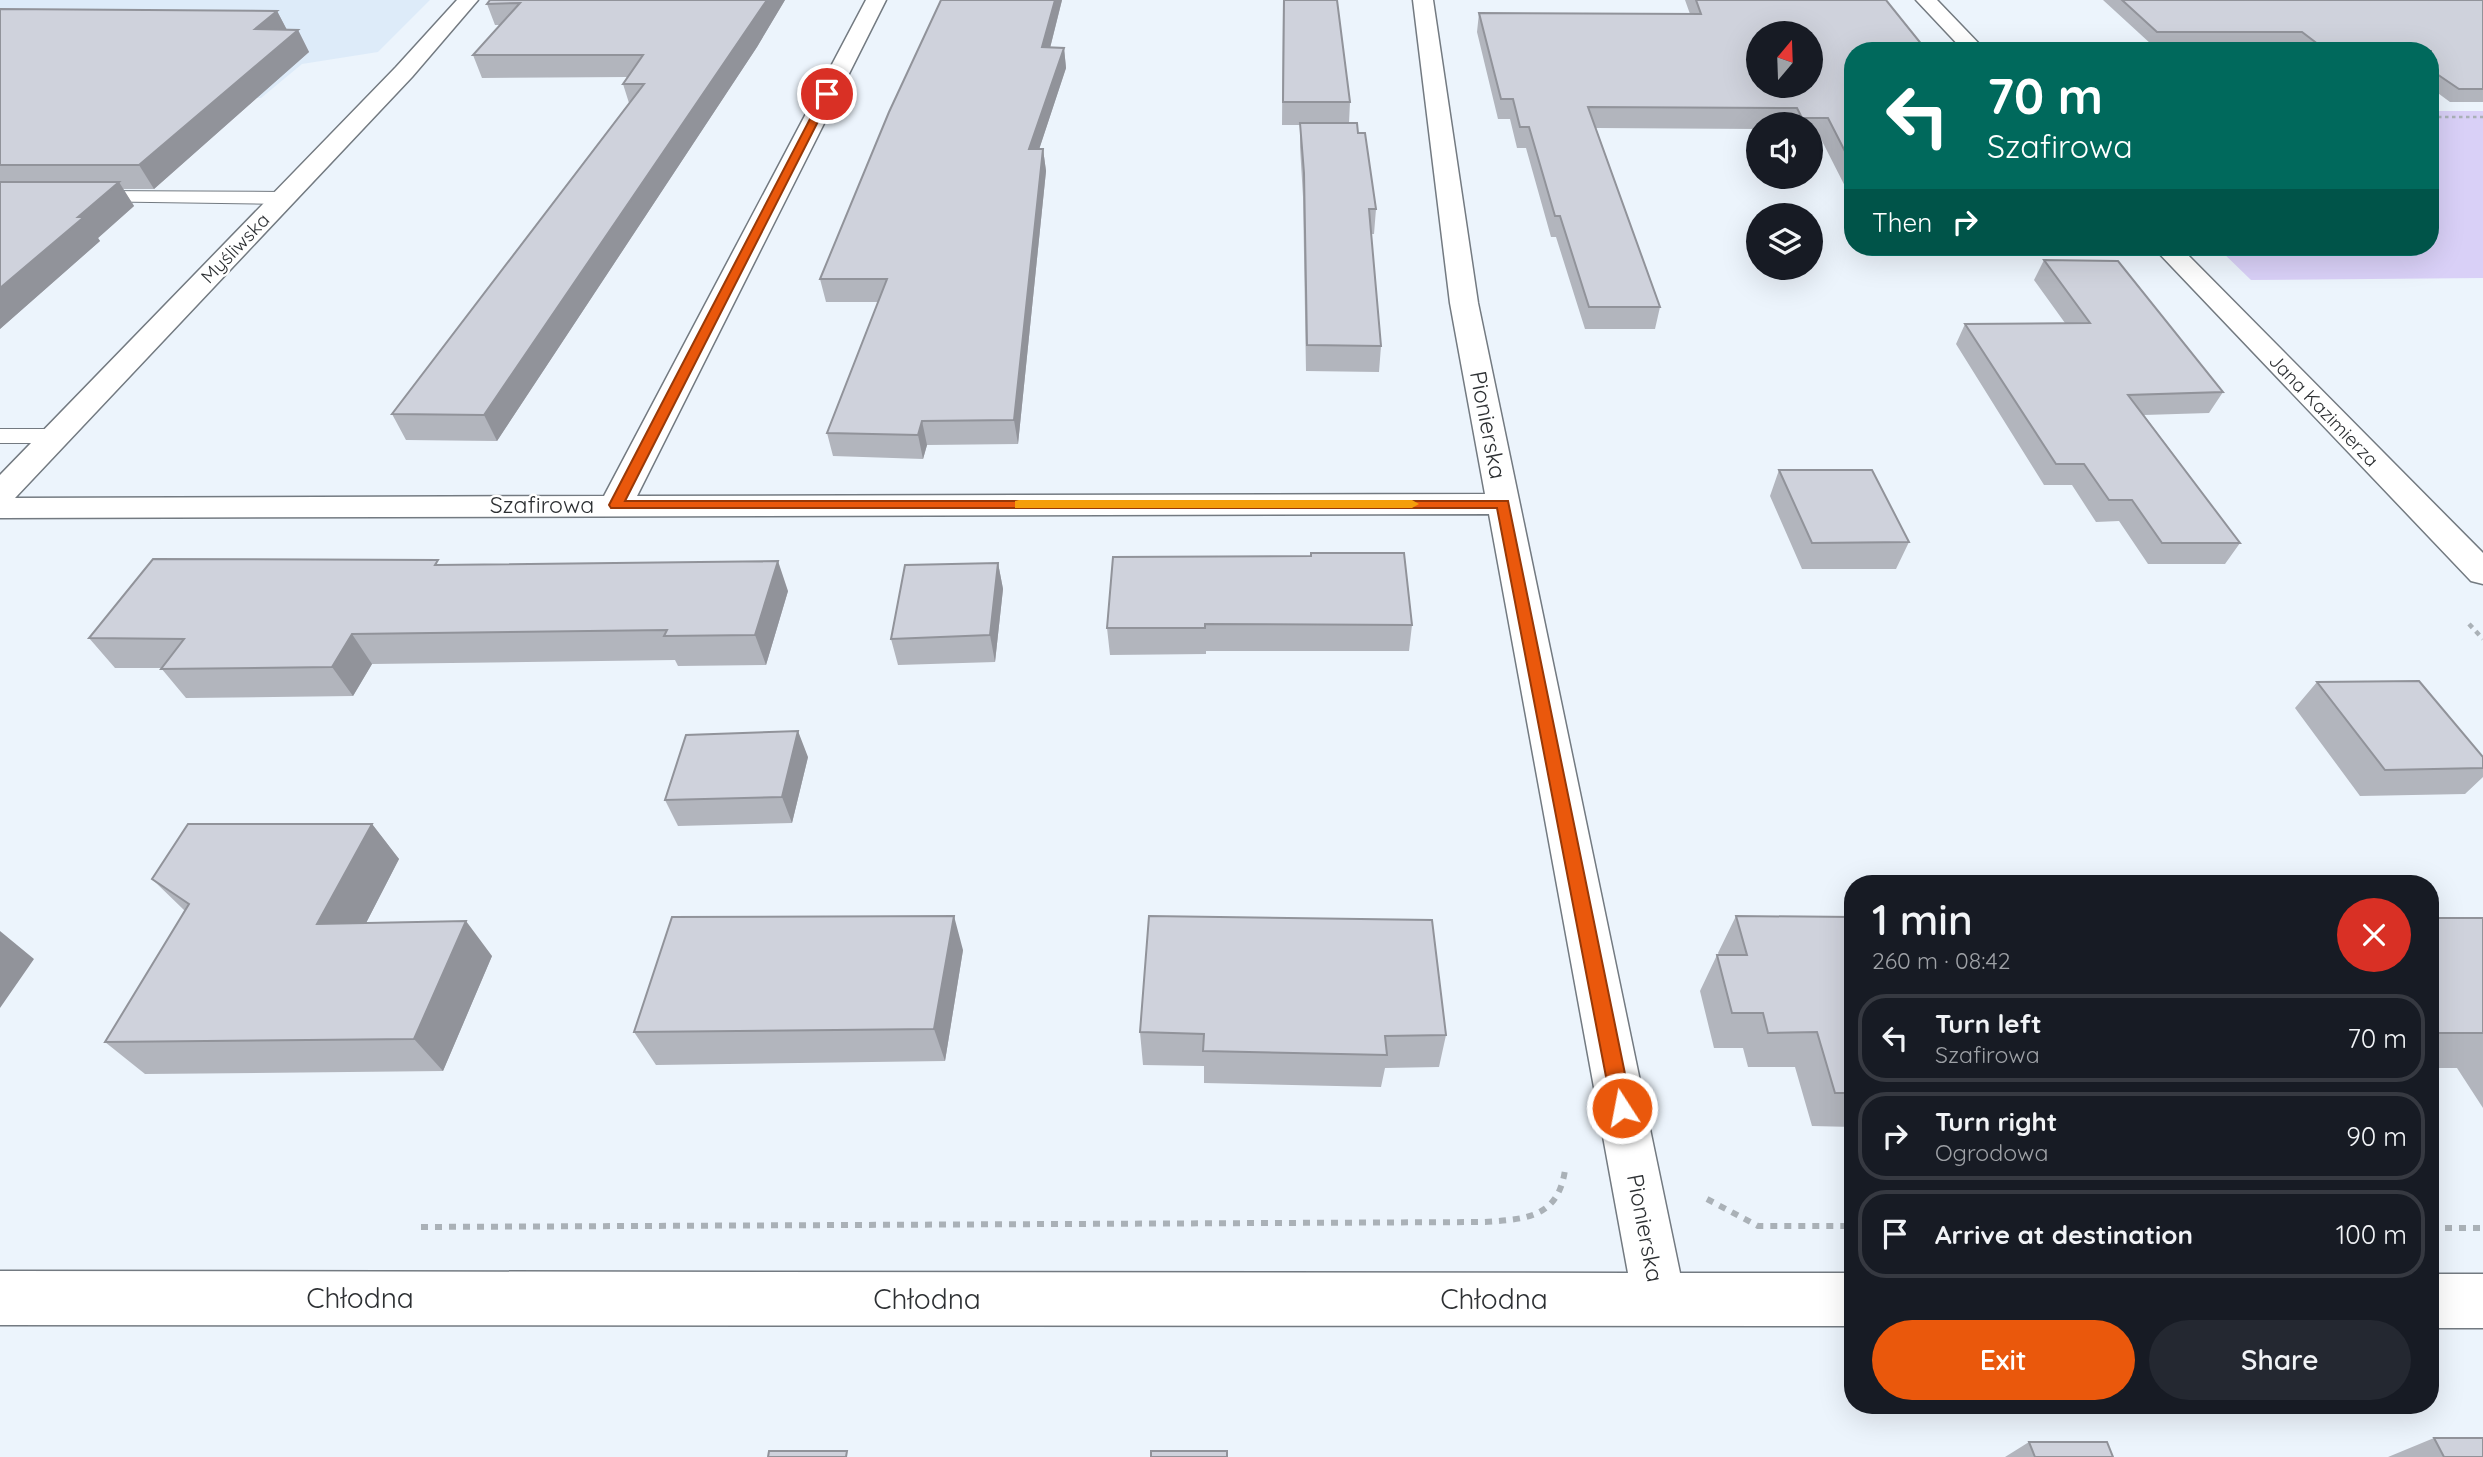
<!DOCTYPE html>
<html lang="en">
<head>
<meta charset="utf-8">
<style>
  body { margin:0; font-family:Quicksand,sans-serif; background:#242831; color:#f1f3f6; height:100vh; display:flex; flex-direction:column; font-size:26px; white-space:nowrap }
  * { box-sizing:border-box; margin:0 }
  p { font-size:23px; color:#9ea1a6 }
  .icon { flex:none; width:38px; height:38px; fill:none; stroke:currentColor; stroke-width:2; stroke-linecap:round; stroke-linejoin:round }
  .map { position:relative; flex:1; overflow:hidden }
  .details { position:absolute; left:1844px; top:875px; width:595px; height:539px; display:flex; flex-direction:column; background:#171b24; border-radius:28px; box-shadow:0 7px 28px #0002 }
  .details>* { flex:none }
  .hud { position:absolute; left:1844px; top:42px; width:595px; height:214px; border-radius:28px; box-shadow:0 7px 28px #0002; background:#00695c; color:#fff; overflow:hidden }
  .needle { width:46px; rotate:19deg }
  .buttons { position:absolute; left:1746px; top:21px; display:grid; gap:14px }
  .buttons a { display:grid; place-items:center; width:77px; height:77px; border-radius:50%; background:#171b24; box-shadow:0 7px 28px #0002; font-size:35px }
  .pin { position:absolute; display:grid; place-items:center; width:60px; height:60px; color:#fff; margin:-30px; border:4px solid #fff; border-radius:50%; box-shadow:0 2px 7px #0007 }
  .me { position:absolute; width:77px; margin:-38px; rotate:349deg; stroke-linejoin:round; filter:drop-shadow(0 0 5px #0008) }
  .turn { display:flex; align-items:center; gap:24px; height:147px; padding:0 28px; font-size:32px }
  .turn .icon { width:91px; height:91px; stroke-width:2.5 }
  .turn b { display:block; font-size:49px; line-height:60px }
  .then { display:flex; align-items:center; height:66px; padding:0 28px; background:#0003; gap:14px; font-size:26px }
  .round { display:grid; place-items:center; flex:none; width:74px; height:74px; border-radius:37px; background:#242831 }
  .head { display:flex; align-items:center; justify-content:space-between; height:119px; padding:0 28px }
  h1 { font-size:42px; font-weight:600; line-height:52px }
  .primary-button { display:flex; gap:14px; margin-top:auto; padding:14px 28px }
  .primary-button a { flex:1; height:80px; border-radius:42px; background:#ea580c; color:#fff; font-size:28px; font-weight:600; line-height:80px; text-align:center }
  .primary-button a+a { background:#242831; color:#f1f3f6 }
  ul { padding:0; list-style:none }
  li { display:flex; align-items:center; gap:21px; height:88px; margin:0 14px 10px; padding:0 14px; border:4px solid #363941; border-radius:28px }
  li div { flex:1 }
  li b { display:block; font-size:26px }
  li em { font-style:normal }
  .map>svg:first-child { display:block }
  .built { fill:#ddebf9 }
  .green { fill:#d9d0f7 }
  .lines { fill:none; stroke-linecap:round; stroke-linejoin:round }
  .lane-casing { stroke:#737a81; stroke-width:2 }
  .street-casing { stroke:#737a81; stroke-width:3 }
  .secondary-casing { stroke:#737a81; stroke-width:3 }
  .path-far2 { stroke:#aab1b7; stroke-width:2.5; stroke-dasharray:3.5 3.5; stroke-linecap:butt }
  .path-far1 { stroke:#aab1b7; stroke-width:4.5; stroke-dasharray:5 5; stroke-linecap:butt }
  .path { stroke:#aab1b7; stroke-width:6; stroke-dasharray:7 7; stroke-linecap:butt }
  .lane { fill:#fff; fill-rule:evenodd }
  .street { fill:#fff; fill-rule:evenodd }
  .secondary { fill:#fff; fill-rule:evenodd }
  .wall { fill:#b2b5bd }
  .shaded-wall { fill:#91939a }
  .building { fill:#cfd2dc; stroke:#91939a; stroke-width:2; fill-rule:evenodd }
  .route { fill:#ea580c; stroke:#983908; stroke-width:2 }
  .slow { fill:#f59e0b }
  .labels { text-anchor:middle; stroke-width:5; stroke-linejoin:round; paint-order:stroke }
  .far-street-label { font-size:19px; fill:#2d3033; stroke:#fff }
  .street-label { font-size:23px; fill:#2d3033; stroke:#fff }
  .near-street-label { font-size:28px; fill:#2d3033; stroke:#fff }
</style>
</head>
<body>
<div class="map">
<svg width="2483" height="1457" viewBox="0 0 2483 1457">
  <rect width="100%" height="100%" fill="#ecf4fc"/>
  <path class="built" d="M 0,0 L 430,0 L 378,52 L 302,64 L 261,98 L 0,97 Z"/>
  <path class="green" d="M 2431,111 L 2483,111 L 2483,278 L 2251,280 L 2217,247 L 2431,247 Z"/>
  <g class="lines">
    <g class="lane-casing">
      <path id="lane" d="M 88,191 L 283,192 L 293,198 L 283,204 L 81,201 L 78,197 Z
        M 0,429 L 57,429 L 65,431 L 69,436 L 65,441 L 57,443 L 0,443 Z"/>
    </g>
    <g class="street-casing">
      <path id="street" d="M 457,0 L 478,0 L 412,77 L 15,498 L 604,496 L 866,0 L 886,0 L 637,496 L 1485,494 L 1450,303 L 1413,0 L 1433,0 L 1478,303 L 1680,1273 L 1853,1273 L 1853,1326 L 0,1325 L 0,1271 L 1628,1273 L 1489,514 L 0,518 L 0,475 L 396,67 Z
        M 2431,1274 L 2483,1274 L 2483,1328 L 2431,1328 Z"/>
    </g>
    <g class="secondary-casing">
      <path id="secondary" d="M 1916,0 L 1937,0 L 1986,51 L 1964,51 Z
        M 2153,247 L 2180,247 L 2483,553 L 2483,584 L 2471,581 Z"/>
    </g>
    <path class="path-far2" d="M 2431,117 L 2483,117"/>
    <path class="path-far1" d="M 2469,624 L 2483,639"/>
    <path class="path" d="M 1707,1199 L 1758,1226 L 1853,1226
      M 421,1227 L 1485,1222 C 1526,1219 1558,1218 1565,1170
      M 2431,1228 L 2483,1228"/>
    <use href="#lane" class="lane"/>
    <use href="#street" class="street"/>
    <use href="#secondary" class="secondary"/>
  </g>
  <path class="wall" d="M 785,0 L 757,47 L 497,441 L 406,440 L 392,414 L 629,103 L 623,84 L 627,77 L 482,78 L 473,55 L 500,25 L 495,25 L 487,4 Z
    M 941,0 L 1062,0 L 1050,48 L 1064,48 L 1066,68 L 1039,149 L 1043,149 L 1046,171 L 1018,444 L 927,445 L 923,459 L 833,456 L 827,433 L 878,302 L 826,302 L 820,279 Z
    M 1283,0 L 1350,102 L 1349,123 L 1358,133 L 1376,209 L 1374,234 L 1371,234 L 1381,346 L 1379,372 L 1306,371 L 1303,197 L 1300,147 L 1300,125 L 1282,125 Z
    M 1685,0 L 1886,0 L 1853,51 L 1853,202 L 1821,139 L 1811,139 L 1811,124 L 1759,124 L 1759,129 L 1596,128 L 1660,307 L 1655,329 L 1585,329 L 1556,237 L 1551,237 L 1526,148 L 1517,148 L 1510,119 L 1498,119 L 1477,32 L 1479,13 L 1690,14 Z
    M 2103,0 L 2483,0 L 2483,102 L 2450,102 L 2431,88 L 2431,51 L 2303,51 L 2295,45 L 2151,44 Z
    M 0,9 L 277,11 L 287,30 L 298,30 L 309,52 L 154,189 L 123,189 L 134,206 L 98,238 L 100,241 L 0,329 Z
    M 2044,260 L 2223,392 L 2209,413 L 2144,415 L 2240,543 L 2225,564 L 2148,564 L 2119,521 L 2096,522 L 2072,485 L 2044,485 L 1956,344 L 1965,324 L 2065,323 L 2034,280 Z
    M 1779,470 L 1909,542 L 1896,569 L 1802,569 L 1770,496 Z
    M 1113,557 L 1412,625 L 1409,651 L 1206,651 L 1206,654 L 1110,655 L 1107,628 Z
    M 998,563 L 1003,589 L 995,662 L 898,665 L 891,639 Z
    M 440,565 L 788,591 L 766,665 L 678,666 L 675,660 L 372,664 L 353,696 L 186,698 L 161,668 L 115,668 L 89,638 Z
    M 2317,682 L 2483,757 L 2483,777 L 2465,794 L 2360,796 L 2295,708 Z
    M 808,757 L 792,823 L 678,826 L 665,800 Z
    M 372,824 L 399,859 L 366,923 L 492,956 L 443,1071 L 145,1074 L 105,1042 L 185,911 L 152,879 Z
    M 1736,916 L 1853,917 L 1853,1127 L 1812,1126 L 1795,1067 L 1748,1067 L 1743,1048 L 1714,1048 L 1700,991 L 1717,955 L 1719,955 L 1718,953 Z
    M 2431,918 L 2483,918 L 2483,1108 L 2457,1068 L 2431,1068 Z
    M 963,950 L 945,1061 L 656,1065 L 634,1032 Z
    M 1140,1032 L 1446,1035 L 1439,1067 L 1385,1068 L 1381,1087 L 1204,1083 L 1204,1066 L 1143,1065 Z
    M 2434,1438 L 2483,1457 L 2388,1457 Z
    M 2029,1442 L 2113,1457 L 2005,1457 Z"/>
  <path class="shaded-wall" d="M 767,0 L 785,0 L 757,47 L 497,441 L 484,415 Z
    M 1055,0 L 1062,0 L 1045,68 L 1042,47 Z
    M 277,11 L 288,32 L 255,29 Z
    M 298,30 L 309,52 L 154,189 L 139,165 Z
    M 1064,48 L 1066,68 L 1032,171 L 1029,149 Z
    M 1043,149 L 1046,171 L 1018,444 L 1014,420 Z
    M 119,182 L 134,206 L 98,238 L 100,241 L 0,329 L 0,288 L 78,217 Z
    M 922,421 L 927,445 L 923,459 L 918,435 Z
    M 778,561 L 788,591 L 766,665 L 755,635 Z
    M 998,563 L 1003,589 L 995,662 L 990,635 Z
    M 352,634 L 372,664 L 353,696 L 332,667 Z
    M 798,731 L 808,757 L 792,823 L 782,797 Z
    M 372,824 L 399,859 L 348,958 L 317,924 Z
    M 954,916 L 963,950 L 945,1061 L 934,1029 Z
    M 466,921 L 492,956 L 443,1071 L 414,1039 Z
    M 0,931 L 34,959 L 0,1008 Z"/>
  <path class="building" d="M 490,0 L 767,0 L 484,415 L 392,414 L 644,84 L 623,84 L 643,55 L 473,55 L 520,3 L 487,4 Z
    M 941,0 L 1055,0 L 1042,47 L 1064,48 L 1029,149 L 1043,149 L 1014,420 L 922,421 L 918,435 L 827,433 L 887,279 L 820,279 L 889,112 Z
    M 1284,0 L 1337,0 L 1350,102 L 1283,102 Z
    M 1696,0 L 1886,0 L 1927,51 L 1853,51 L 1853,167 L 1828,118 L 1802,118 L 1797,108 L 1588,107 L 1660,307 L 1589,307 L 1560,216 L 1555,216 L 1529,127 L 1520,127 L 1513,99 L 1501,99 L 1479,13 L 1701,14 ZM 1759,33 L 1811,33 L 1811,86 L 1759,86 Z
    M 2122,0 L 2483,0 L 2483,89 L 2459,89 L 2431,70 L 2431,51 L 2327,51 L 2302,32 L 2157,32 Z
    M 0,9 L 277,11 L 255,29 L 298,30 L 139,165 L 0,165 Z
    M 1300,123 L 1357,123 L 1358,133 L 1365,133 L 1376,209 L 1369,209 L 1381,346 L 1307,345 L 1304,173 Z
    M 0,182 L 119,182 L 78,217 L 84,217 L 0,288 Z
    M 2044,260 L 2118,261 L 2223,392 L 2128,395 L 2240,543 L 2162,543 L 2132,500 L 2109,500 L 2084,464 L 2056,464 L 1965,324 L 2090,323 Z
    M 1779,470 L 1872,470 L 1909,542 L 1812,543 Z
    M 1311,553 L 1404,553 L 1412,625 L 1205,624 L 1205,628 L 1107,628 L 1113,557 L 1311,556 Z
    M 153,559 L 438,560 L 435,565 L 778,561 L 755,635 L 664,636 L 667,630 L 352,634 L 332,667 L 161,669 L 184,639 L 89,638 Z
    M 998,563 L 990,635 L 891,639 L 905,565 Z
    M 2419,681 L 2483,757 L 2483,768 L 2385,770 L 2317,682 Z
    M 798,731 L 782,797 L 665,800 L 686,735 Z
    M 188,824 L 372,824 L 317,924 L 466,921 L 414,1039 L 105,1042 L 189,904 L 152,879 Z
    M 954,916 L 934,1029 L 634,1032 L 672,917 Z
    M 1149,916 L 1432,920 L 1446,1035 L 1385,1036 L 1387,1055 L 1203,1051 L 1204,1034 L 1140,1032 Z
    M 1736,916 L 1853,917 L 1853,1093 L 1835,1093 L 1817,1032 L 1768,1033 L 1763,1013 L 1732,1013 L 1717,955 L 1747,955 Z
    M 2431,918 L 2483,918 L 2483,1033 L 2431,1033 Z
    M 2434,1438 L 2483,1438 L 2483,1457 L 2444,1457 Z
    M 2029,1442 L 2107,1442 L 2113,1457 L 2035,1457 Z
    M 769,1451 L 847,1451 L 846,1457 L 768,1457 Z
    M 1151,1451 L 1227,1451 L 1227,1457 L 1151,1457 Z"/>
  <path class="route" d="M 827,92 L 832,94 L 625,501 L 1508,501 L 1632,1108 L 1629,1114 L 1622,1117 L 1614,1114 L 1612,1108 L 1497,508 L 611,508 L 609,505 L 823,94 Z"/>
  <path class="slow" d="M 1019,500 L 1412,500 L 1419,504 L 1412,508 L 1015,508 L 1015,501 Z"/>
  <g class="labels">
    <g class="far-street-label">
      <text transform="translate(235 248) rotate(-46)" y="7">Myśliwska</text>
      <text transform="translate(2324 410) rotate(46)" y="7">Jana Kazimierza</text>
    </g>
    <g class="street-label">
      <text transform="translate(1488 425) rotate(79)" y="8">Pionierska</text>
      <text x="542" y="513">Szafirowa</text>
      <text transform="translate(1645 1228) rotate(79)" y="8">Pionierska</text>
    </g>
    <g class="near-street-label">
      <text x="360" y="1308">Chłodna</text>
      <text x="927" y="1309">Chłodna</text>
      <text x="1494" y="1309">Chłodna</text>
    </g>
  </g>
</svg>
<div class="buttons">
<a><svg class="needle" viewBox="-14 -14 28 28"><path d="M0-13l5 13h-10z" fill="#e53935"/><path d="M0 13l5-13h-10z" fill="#9ea1a6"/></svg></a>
<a><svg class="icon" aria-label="sound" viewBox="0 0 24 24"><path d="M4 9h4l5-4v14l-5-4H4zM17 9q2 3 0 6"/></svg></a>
<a><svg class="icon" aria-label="layers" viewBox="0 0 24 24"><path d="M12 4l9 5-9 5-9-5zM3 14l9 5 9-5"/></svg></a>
</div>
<div class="pin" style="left:827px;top:94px;background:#d93025"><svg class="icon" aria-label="arrive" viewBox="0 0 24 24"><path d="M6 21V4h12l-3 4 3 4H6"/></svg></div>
<svg class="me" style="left:1622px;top:1108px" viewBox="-20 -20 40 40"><circle r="17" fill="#ea580c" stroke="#fff" stroke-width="3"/><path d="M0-11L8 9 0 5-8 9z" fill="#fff"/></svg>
<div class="hud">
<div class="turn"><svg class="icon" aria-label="left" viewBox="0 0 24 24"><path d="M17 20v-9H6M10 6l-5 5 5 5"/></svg><div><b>70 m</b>Szafirowa</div></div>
<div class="then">Then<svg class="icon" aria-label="right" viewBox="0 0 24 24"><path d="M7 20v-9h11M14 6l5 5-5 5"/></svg></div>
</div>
<section class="details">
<div class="head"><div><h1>1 min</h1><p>260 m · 08:42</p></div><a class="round" style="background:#d93025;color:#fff"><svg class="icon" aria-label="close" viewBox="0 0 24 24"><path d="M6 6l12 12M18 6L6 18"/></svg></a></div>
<ul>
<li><svg class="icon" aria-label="left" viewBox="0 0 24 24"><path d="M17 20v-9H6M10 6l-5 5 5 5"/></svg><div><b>Turn left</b><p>Szafirowa</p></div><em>70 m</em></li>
<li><svg class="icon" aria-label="right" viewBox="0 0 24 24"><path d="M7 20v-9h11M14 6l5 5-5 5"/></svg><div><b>Turn right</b><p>Ogrodowa</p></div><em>90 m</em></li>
<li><svg class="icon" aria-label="arrive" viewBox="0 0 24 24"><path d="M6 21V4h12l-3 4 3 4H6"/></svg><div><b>Arrive at destination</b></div><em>100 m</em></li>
</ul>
<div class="primary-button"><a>Exit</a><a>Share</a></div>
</section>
</div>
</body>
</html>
